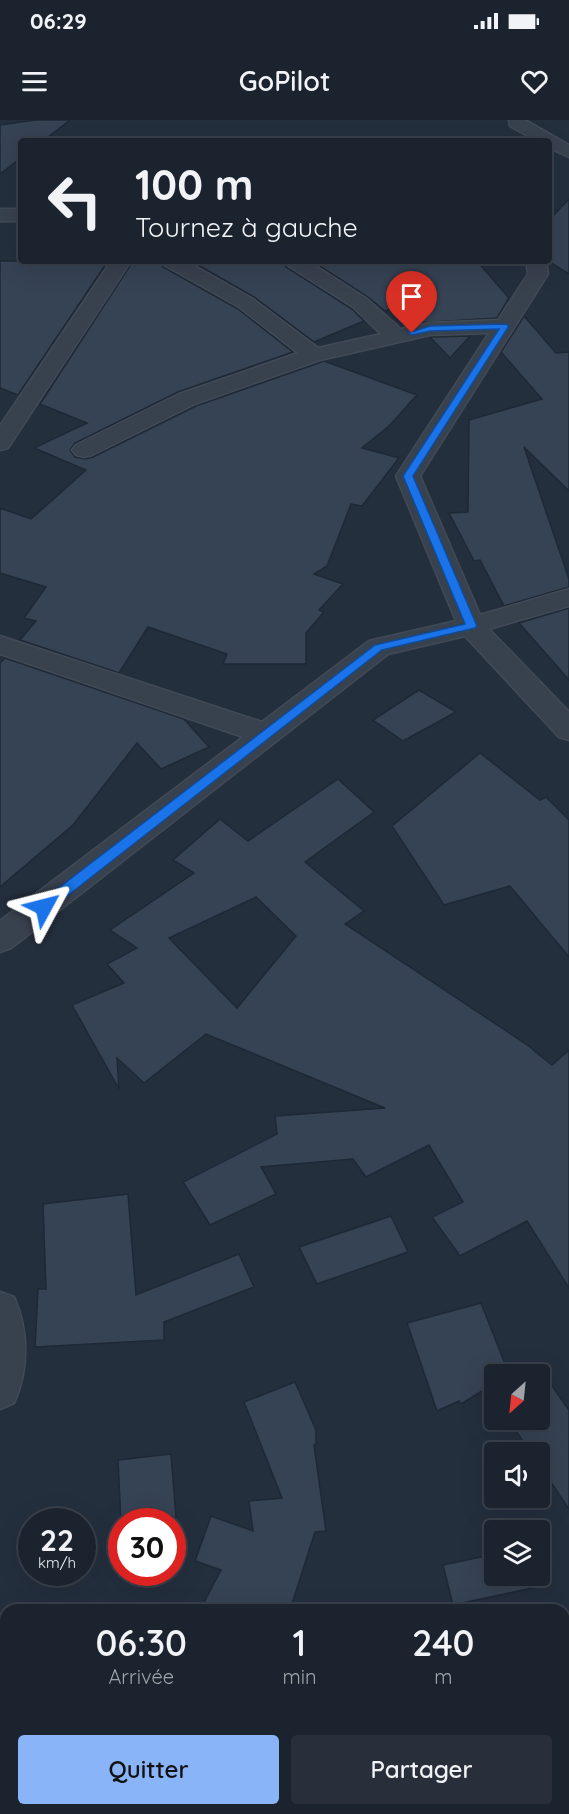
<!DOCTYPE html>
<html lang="fr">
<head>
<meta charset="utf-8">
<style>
  body { margin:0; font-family:Quicksand,sans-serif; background:#282f3a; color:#f1f3f6; height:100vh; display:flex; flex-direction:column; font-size:22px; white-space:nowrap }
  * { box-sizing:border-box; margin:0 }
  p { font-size:20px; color:#a0a4aa }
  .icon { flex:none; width:33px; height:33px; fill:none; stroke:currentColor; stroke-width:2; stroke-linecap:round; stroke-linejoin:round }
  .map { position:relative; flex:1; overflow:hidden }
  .panel { position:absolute; left:0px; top:1484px; width:570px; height:212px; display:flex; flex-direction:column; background:#1b232e; border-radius:18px 18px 0 0; box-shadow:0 6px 24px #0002,0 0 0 2px #39404a }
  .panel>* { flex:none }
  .top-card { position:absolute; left:18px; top:18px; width:534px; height:126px; border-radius:6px; box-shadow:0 6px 24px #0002,0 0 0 2px #39404a; background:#1b232e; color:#f1f3f6; overflow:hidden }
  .needle { width:39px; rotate:207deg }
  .tools { position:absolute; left:484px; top:1244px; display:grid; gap:12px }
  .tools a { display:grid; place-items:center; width:66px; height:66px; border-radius:6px; background:#1b232e; box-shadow:0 6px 24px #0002,0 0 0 2px #39404a; font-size:30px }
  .speed { position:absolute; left:18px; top:1388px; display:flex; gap:12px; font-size:30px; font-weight:700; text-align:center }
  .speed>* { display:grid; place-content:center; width:78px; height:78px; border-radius:50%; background:#1b232e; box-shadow:0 6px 24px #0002,0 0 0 2px #39404a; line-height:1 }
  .speed small { font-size:15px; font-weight:400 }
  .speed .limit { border:9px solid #d22; background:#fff; color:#111 }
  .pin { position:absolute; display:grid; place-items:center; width:51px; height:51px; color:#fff; margin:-62px -26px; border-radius:50% 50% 50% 0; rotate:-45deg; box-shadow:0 0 6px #0007 }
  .pin .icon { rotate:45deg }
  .me { position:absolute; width:66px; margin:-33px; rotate:52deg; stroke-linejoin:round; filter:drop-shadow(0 0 4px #0008) }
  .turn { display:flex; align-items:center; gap:21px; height:126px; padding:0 18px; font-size:27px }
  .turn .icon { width:78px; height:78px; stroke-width:2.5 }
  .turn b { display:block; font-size:42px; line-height:51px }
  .eta { display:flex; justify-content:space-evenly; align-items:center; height:102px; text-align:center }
  .eta b { font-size:36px; font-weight:600; line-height:42px }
  .primary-button { display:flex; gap:12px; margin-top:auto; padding:12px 18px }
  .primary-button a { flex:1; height:69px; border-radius:6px; background:#8ab4f8; color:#111; font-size:24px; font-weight:600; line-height:69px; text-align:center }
  .primary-button a+a { background:#282f3a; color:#f1f3f6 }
  .status { display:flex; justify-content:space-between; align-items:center; height:42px; padding:0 30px; background:#1b232e; direction:ltr }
  .status svg { height:16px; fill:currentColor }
  header { display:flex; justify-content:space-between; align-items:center; height:78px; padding:0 18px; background:#1b232e; font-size:27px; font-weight:600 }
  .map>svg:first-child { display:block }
  .building { fill:#364354; stroke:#1f2835; stroke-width:1.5; fill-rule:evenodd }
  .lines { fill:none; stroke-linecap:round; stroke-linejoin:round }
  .minor-casing { stroke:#414a57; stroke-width:3 }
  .minor { fill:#38414e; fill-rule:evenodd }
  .route { fill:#1a73e8; stroke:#114b97; stroke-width:1.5 }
</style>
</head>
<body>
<div class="status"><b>06:29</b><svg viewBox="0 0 49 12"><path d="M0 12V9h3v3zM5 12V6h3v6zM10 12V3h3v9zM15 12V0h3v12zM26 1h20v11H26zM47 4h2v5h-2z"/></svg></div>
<header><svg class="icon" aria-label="menu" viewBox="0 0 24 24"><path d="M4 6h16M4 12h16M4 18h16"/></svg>GoPilot<svg class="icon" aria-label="heart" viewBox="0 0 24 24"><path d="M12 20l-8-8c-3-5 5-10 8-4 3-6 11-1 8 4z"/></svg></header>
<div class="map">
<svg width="569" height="1694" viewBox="0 0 569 1694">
  <rect width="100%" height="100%" fill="#242f3e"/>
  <path class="building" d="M 36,0 L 70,0 L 43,21 L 21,21 L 21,38 L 0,54 L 0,5 Z
    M 569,79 L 569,154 L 548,141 L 549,100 Z
    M 0,141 L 108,141 L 18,275 L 0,268 Z
    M 133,141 L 159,141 L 163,147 L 238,189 L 293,232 L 178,272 L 75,323 L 70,330 L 75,337 L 85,339 L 93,337 L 196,286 L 324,241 L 417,275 L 389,306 L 362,328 L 399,338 L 362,386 L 351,384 L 327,446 L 314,454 L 343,464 L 319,490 L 324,492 L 306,513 L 306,544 L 223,544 L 227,534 L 148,507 L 119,553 L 20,520 L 36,501 L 24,498 L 46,467 L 0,453 L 0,388 L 31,399 L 86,350 L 34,328 L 87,303 L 40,284 Z
    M 191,141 L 282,141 L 286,147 L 352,189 L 364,201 L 314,222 L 254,177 Z
    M 312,141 L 477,141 L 509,178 L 497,198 L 417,203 L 399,185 L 385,191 L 368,177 Z
    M 524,196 L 556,233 L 569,232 L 569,371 L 524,327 L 569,459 L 569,467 L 504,486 L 480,440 L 474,441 L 449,393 L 468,392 L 469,300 L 542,279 L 501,232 Z
    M 470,216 L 450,238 L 430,217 Z
    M 569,488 L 569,560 L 519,503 Z
    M 5,538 L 184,599 L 209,627 L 161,649 L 137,623 L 73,705 L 0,767 L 0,543 Z
    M 419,570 L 456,592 L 403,621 L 373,600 Z
    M 480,633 L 540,680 L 546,677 L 569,700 L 569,837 L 510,766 L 444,785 L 392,706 Z
    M 338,659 L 374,692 L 305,742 L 364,791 L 345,804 L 526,924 L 552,945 L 569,930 L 569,1168 L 527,1101 L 460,1136 L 432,1097 L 463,1082 L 429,1025 L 366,1057 L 353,1039 L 261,1047 L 276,1074 L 210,1105 L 183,1062 L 277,1014 L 275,996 L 385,988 L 206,914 L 144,963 L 117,938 L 119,969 L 72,885 L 124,863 L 107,844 L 137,828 L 110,810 L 194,753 L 173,740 L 220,699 L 248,721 ZM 256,777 L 296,816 L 237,888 L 169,818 Z
    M 128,1074 L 136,1175 L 239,1134 L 254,1167 L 164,1202 L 164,1220 L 35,1227 L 38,1169 L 46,1169 L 43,1084 Z
    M 391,1096 L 408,1132 L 317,1164 L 299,1127 Z
    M 481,1183 L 509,1254 L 495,1254 L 495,1263 L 461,1284 L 459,1281 L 437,1291 L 407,1203 Z
    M 545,1256 L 569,1290 L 569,1389 L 540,1346 L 540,1332 L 530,1332 L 508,1299 L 540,1299 L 540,1259 Z
    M 295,1262 L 316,1310 L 316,1324 L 314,1325 L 326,1411 L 315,1412 L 290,1490 L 200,1490 L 221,1450 L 195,1441 L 211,1396 L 253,1411 L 249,1381 L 282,1378 L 244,1282 Z
    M 171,1334 L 176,1397 L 122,1401 L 121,1404 L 118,1340 Z
    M 495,1434 L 495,1455 L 540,1455 L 540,1445 L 546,1465 L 453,1485 L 443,1445 Z"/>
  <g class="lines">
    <g class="minor-casing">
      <path id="minor" d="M 509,0 L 525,0 L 569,25 L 569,37 L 549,28 L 549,21 L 537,21 L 510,6 Z
        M 0,89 L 21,89 L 21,101 L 0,101 Z
        M 111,141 L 131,141 L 8,328 L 0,330 L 0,306 Z
        M 161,141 L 186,141 L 253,179 L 318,228 L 381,214 L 353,187 L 287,145 L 284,141 L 308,141 L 367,179 L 401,209 L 430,203 L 498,200 L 528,154 L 526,141 L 546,141 L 548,154 L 420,356 L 480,495 L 569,469 L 569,486 L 489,509 L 569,592 L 569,620 L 559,617 L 465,516 L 388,534 L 11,828 L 0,832 L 0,801 L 243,617 L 0,534 L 0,516 L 262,602 L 369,521 L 456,501 L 396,356 L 489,213 L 430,215 L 320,240 L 195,284 L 92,335 L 84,337 L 76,335 L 72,330 L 76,325 L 179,274 L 298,233 L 239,187 L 164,145 Z
        M 0,1172 L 14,1177 C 29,1210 29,1250 14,1283 L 0,1289 Z"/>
    </g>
    <use href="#minor" class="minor"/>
  </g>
  <path class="route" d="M 505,204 L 509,206 L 413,356 L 477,506 L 475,508 L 382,530 L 48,791 L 39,791 L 37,787 L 39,783 L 375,525 L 465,504 L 403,356 L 499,209 L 430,211 L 412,215 L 408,213 L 430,206 Z"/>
</svg>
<div class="tools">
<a><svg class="needle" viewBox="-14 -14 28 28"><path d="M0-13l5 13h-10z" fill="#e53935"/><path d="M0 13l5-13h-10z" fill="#a0a4aa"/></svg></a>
<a><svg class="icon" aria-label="sound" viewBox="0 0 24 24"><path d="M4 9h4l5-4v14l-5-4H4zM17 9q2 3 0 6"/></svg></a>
<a><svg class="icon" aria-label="layers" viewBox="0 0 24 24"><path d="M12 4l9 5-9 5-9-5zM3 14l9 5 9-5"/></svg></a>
</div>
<div class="speed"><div>22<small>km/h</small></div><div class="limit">30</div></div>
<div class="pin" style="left:412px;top:213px;background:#d93025"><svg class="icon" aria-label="arrive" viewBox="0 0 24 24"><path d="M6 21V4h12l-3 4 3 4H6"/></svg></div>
<svg class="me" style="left:44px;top:787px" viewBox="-20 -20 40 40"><path d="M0-17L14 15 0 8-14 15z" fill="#1a73e8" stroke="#fff" stroke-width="4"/></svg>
<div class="top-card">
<div class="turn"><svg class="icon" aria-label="left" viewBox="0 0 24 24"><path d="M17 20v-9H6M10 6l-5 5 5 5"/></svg><div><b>100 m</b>Tournez à gauche</div></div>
</div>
<section class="panel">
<div class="eta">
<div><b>06:30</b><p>Arrivée</p></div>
<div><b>1</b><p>min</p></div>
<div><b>240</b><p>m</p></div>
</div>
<div class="primary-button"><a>Quitter</a><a>Partager</a></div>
</section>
</div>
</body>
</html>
